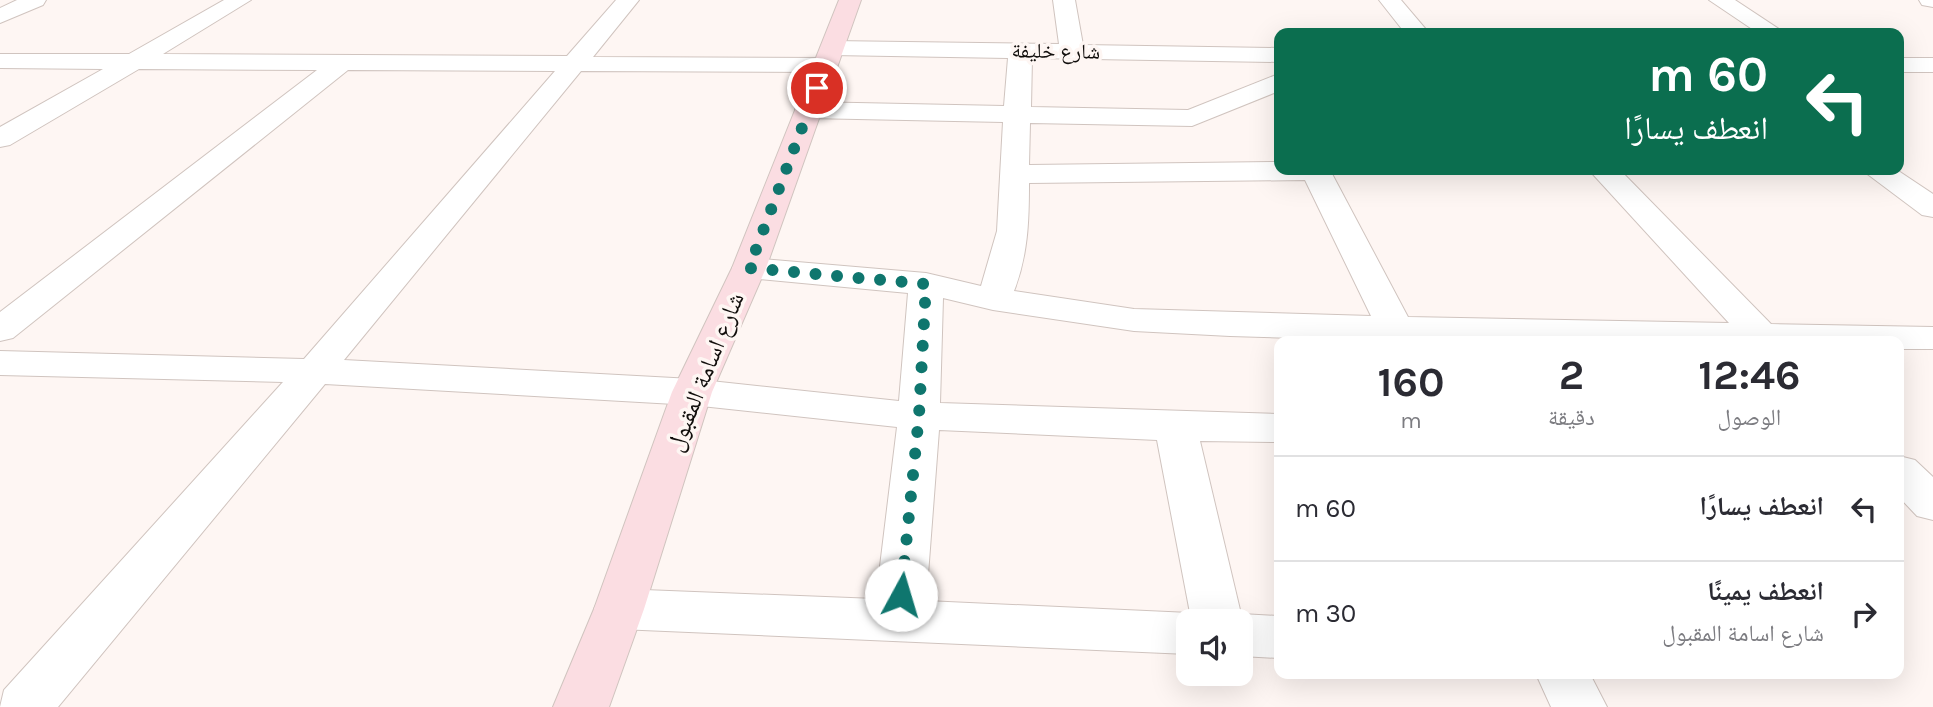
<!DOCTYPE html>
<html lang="ar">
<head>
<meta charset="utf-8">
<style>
  body { margin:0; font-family:Karla,"Noto Naskh Arabic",sans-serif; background:#f7f7f7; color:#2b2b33; direction:rtl; height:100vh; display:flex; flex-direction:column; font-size:26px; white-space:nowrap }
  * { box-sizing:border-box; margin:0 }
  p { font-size:23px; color:#7c7c81 }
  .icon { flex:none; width:38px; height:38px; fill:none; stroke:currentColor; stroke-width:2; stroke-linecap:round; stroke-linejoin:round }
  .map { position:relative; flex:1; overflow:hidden; direction:ltr }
  .panel { position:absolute; left:1274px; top:336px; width:630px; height:343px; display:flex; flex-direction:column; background:#fff; border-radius:14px; box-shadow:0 7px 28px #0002; direction:rtl }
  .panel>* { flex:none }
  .banner { position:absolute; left:1274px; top:28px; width:630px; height:147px; border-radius:14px; box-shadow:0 7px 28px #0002; direction:rtl; background:#0b6e4f; color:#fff; overflow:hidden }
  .buttons { position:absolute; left:1176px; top:609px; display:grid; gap:14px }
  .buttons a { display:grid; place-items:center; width:77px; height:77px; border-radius:14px; background:#fff; box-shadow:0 7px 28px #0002; font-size:35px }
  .pin { position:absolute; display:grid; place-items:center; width:60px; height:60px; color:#fff; margin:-30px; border:4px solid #fff; border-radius:50%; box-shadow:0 2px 7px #0007 }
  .me { position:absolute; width:77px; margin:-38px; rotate:6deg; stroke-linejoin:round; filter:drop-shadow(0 0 5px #0008) }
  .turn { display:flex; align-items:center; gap:24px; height:147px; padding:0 21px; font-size:32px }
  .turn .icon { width:91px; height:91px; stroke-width:2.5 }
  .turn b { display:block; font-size:49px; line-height:60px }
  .eta { display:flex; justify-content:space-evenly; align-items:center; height:119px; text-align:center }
  .eta b { font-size:42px; font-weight:700; line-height:49px }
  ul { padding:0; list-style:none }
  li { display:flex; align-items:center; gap:21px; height:105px; padding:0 21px; border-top:2px solid #e1e1e2 }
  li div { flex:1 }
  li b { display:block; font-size:26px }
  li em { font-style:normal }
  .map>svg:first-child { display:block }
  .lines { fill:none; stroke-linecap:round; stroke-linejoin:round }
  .street-casing { stroke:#d0c4bf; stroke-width:2 }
  .secondary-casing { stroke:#d0c4bf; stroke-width:2 }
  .street { fill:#fff; fill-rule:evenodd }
  .secondary { fill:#fbdde2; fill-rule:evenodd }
  .route { stroke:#0f766e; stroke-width:12; stroke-dasharray:0 21.6 }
  .labels { text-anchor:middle; stroke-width:7; stroke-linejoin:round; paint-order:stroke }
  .far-street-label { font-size:21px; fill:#110e0c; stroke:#fef6f3 }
  .street-label { font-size:24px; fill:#110e0c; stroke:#fef6f3 }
</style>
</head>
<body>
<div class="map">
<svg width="1933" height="707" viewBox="0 0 1933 707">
  <rect width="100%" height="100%" fill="#fef6f3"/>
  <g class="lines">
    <g class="street-casing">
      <path id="street" d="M 17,0 L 46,0 L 43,5 L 0,23 L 0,8 Z
        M 224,0 L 251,0 L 163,54 L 567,56 L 616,0 L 639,0 L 593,57 L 825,58 L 834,60 L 837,65 L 834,70 L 825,72 L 581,71 L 344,360 L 692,379 L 899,401 L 908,293 L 749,278 L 737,275 L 732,268 L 737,261 L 749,258 L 926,273 L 981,286 L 997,231 L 1003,122 L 808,118 L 799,116 L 795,110 L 799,104 L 808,102 L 1004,106 L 1008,58 L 832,55 L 824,53 L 820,48 L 824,43 L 832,41 L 1059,44 L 1053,0 L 1075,0 L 1083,45 L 1279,48 L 1279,62 L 1032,58 L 1031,107 L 1188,110 L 1276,75 L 1279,76 L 1279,91 L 1192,126 L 1030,123 L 1029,165 L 1279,162 L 1279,170 L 1330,170 L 1408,317 L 1729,323 L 1589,170 L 1620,170 L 1771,324 L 1933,327 L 1933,349 L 1899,349 L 1899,341 L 1383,341 L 1230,336 L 1134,331 L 993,310 L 943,298 L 940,403 L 1279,414 L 1279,442 L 1200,441 L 1241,614 L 1279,616 L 1279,658 L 1241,656 L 1241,621 L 1188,621 L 1188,654 L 619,629 L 601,623 L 594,609 L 601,595 L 619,589 L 876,599 L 897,427 L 692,405 L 325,384 L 58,707 L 0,707 L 4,690 L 283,382 L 0,375 L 0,351 L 304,359 L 555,71 L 348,70 L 13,338 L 0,341 L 0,312 L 317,70 L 139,69 L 10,145 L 0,147 L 0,127 L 103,69 L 0,68 L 0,54 L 129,54 ZM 1305,180 L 1371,316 L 1134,309 L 1014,291 C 1028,255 1029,221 1029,183 ZM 939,430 L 1157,440 L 1190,613 L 926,601 Z
        M 1379,0 L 1401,0 L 1429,33 L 1405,33 Z
        M 1709,0 L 1735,0 L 1785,33 L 1758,33 Z
        M 1919,0 L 1933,0 L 1933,7 L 1922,5 Z
        M 1899,58 L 1933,58 L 1933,72 L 1899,72 Z
        M 1862,170 L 1897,170 L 1933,194 L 1933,217 L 1922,215 Z
        M 1899,456 L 1915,460 L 1933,477 L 1933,520 L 1917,516 L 1899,497 Z
        M 1536,674 L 1590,674 L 1607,707 L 1551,707 Z"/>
    </g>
    <g class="secondary-casing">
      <path id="secondary" d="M 839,0 L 861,0 L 766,268 L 712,392 L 644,609 L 609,707 L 553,707 L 594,609 L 672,392 L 732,268 Z"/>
    </g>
    <use href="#street" class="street"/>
    <use href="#secondary" class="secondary"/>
  </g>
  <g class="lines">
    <path class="route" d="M 817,88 L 749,268 L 926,284 L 919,415 L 901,595"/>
  </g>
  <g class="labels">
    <g class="far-street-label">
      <text transform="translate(1056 51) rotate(1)" y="7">شارع خليفة</text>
    </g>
    <g class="street-label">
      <text transform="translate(705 372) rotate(-68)" y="8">شارع اسامة المقبول</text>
    </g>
  </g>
</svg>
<div class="buttons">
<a><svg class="icon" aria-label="sound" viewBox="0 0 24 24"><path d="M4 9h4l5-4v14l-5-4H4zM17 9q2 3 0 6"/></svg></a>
</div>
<div class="pin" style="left:817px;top:88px;background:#d93025"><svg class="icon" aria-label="arrive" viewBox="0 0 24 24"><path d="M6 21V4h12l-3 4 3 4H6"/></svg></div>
<svg class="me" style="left:901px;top:595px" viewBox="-20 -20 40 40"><circle r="19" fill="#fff"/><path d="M0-13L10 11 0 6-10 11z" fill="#0f766e"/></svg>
<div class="banner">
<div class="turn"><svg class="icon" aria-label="left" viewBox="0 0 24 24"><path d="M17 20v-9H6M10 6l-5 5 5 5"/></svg><div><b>60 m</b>انعطف يسارًا</div></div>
</div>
<section class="panel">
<div class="eta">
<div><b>12:46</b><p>الوصول</p></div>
<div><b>2</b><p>دقيقة</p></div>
<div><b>160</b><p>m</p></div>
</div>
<ul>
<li><svg class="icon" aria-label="left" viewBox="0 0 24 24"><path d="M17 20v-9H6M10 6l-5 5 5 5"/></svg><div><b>انعطف يسارًا</b></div><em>60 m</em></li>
<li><svg class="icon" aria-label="right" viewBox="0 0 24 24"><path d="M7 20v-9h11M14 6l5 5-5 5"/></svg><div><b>انعطف يمينًا</b><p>شارع اسامة المقبول</p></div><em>30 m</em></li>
</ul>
</section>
</div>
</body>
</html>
